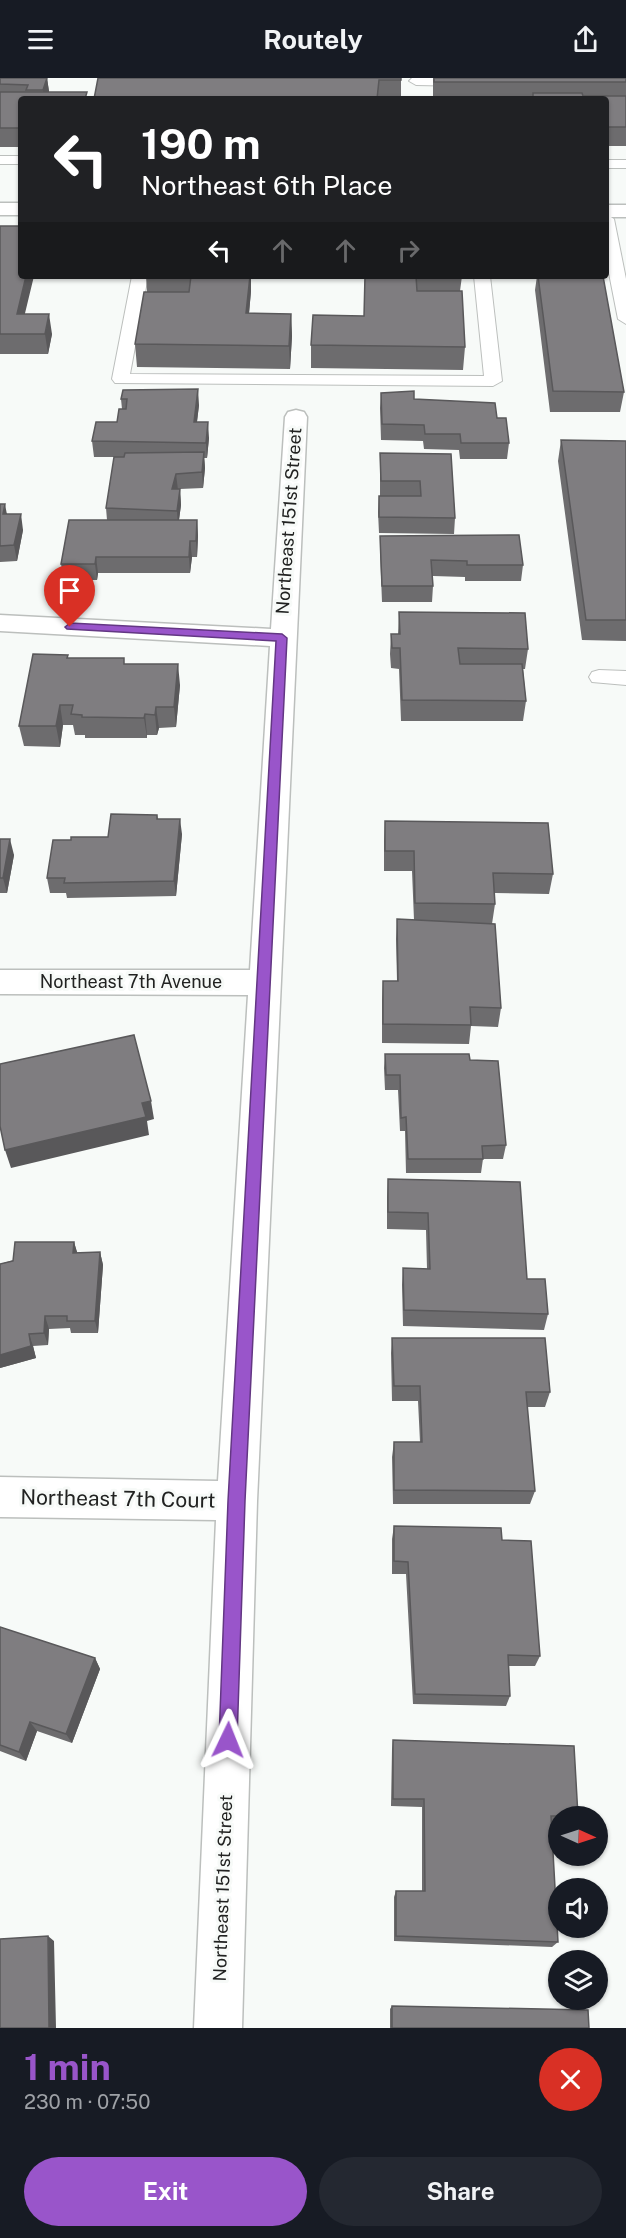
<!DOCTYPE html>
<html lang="en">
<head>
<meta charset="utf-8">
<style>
  body { margin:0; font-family:"Public Sans",sans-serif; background:#242831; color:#f1f3f6; height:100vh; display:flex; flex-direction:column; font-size:22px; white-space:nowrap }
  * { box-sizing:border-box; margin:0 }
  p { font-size:20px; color:#9ea1a6 }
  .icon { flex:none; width:33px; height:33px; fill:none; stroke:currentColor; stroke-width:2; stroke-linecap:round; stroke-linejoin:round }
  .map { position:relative; height:1950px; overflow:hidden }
  .side { display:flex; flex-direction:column; background:#171b24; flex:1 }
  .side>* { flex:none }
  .hud { position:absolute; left:18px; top:18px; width:591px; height:183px; border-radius:6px; box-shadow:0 2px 4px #0004; background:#202124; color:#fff; overflow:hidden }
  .needle { width:39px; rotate:93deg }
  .buttons { position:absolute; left:548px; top:1728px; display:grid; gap:12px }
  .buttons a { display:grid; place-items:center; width:60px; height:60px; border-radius:50%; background:#171b24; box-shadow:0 2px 4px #0004; font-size:30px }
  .pin { position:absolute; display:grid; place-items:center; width:51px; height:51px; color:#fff; margin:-62px -26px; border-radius:50% 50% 50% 0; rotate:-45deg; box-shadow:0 0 6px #0007 }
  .pin .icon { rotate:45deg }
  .me { position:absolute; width:66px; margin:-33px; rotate:2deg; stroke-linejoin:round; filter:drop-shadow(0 0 4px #0008) }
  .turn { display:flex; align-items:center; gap:21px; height:126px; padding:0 24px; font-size:27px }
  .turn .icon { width:78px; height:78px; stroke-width:2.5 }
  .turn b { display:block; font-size:42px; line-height:51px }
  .lanes { display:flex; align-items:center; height:57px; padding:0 24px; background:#0003; justify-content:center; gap:30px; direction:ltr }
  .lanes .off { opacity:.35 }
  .round { display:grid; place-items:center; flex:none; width:63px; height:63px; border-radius:32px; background:#242831 }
  .overview { display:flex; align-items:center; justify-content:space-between; height:102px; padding:0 24px }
  h1 { font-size:36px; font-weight:700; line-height:45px; color:#9955ca }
  .primary-button { display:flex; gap:12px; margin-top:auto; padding:12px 24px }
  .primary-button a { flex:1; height:69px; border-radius:36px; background:#9955ca; color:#fff; font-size:24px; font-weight:700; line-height:69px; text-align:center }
  .primary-button a+a { background:#242831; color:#f1f3f6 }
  header { display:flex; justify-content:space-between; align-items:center; height:78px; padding:0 24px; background:#171b24; font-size:27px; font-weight:700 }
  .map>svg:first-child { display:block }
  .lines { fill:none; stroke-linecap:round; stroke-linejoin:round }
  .service-casing { stroke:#bcbfbd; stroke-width:2 }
  .minor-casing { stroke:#bcbfbd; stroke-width:3 }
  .secondary-casing { stroke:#bcbfbd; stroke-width:3 }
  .service { fill:#fff; fill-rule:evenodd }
  .minor { fill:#fff; fill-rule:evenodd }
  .secondary { fill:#fff; fill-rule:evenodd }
  .wall { fill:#6d6c6e }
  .shaded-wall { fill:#59585a }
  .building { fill:#7f7d80; stroke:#59585a; stroke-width:1.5 }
  .route { fill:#9955ca; stroke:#633783; stroke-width:1.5 }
  .labels { text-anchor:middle; stroke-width:6; stroke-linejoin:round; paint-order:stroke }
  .street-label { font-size:18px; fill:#212221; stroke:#f7faf8 }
  .near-street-label { font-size:21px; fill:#212221; stroke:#f7faf8 }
</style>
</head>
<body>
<header><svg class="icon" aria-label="menu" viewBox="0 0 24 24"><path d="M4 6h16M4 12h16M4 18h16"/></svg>Routely<svg class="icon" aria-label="share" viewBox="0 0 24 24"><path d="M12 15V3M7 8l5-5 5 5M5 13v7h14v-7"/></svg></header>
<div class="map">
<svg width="626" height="1950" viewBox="0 0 626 1950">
  <rect width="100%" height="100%" fill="#f7faf8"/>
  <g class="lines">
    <g class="service-casing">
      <path id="service" d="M 412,0 L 467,0 L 474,4 L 467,8 L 416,7 L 409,3 Z
        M 0,78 L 21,78 L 21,86 L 0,86 Z
        M 606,82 L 626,82 L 626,90 L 606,90 Z
        M 606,136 L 614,141 L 626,201 L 626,246 L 618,241 L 606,180 Z
        M 132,198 L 148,198 L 130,296 L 484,298 L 474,198 L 490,198 L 502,303 L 493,308 L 115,305 L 112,301 Z
        M 599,592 L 626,593 L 626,607 L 592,604 L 589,599 L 592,594 Z"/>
    </g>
    <g class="minor-casing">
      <path id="minor" d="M 296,332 L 304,334 L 307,339 L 257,1423 L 242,1950 L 194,1950 L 216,1442 L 0,1439 L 0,1399 L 218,1403 L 248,917 L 0,916 L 0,892 L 250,892 L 270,568 L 0,553 L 0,537 L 271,551 L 285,339 L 288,334 Z"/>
    </g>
    <g class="secondary-casing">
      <path id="secondary" d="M 0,125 L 21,125 L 21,137 L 0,137 Z
        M 606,127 L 626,127 L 626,139 L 606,139 Z"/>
    </g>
    <use href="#service" class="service"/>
    <use href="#minor" class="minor"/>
    <use href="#secondary" class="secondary"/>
  </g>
  <path class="wall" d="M 0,0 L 47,0 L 49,14 L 21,21 L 21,69 L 0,69 Z
    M 401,0 L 401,21 L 94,21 Z
    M 433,0 L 626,0 L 626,68 L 606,68 L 606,21 L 433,21 Z
    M 0,148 L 25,236 L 52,256 L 48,276 L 0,276 Z
    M 146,198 L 251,198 L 251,213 L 249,235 L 291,236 L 292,258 L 290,291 L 137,289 L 135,266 L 147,214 Z
    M 365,198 L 462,198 L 460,213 L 465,269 L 463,292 L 311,290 L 311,267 L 364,238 Z
    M 537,198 L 603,198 L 624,314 L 620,334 L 550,334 L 535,212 Z
    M 123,312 L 199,327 L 197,344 L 209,360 L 207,380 L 204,380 L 205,390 L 203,410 L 180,411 L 181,427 L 179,442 L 197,442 L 198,458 L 197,479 L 192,479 L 190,495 L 98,495 L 97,502 L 64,502 L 61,486 L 107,442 L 106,430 L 124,379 L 94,379 L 92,363 L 117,344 L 122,331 L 121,321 Z
    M 381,315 L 497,340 L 509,365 L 507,381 L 460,381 L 459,372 L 424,371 L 423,363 L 381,362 L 380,330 Z
    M 561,362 L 626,363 L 626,563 L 582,562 L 558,383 Z
    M 380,375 L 451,376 L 455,440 L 454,456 L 379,455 L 378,434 L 379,418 L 380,418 Z
    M 0,426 L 7,436 L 23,452 L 17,483 L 0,484 Z
    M 380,458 L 523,487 L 521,503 L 465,503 L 465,499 L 433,498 L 433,508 L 432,524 L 382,524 L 380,473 Z
    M 399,534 L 528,571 L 525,591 L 523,591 L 526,623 L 523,643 L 401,643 L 399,591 L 391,590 L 390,576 L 391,556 L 398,556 Z
    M 68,580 L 125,586 L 180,607 L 176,649 L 159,650 L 157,657 L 147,657 L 147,660 L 85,660 L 85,657 L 75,657 L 73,647 L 63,647 L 60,669 L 24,668 L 19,648 Z
    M 157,737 L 158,741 L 182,756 L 176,818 L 67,820 L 66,815 L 50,815 L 47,800 L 71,762 L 108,759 Z
    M 385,743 L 553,796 L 549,816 L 495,815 L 495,826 L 492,846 L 501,930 L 498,949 L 471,948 L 469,966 L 382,965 L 382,922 L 383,903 L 397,903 L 396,861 L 397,841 L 414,842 L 412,793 L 384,793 L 384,763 Z
    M 0,761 L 14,777 L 7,815 L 0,815 Z
    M 385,976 L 470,982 L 506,1067 L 503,1081 L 483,1081 L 481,1095 L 406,1095 L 405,1053 L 400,1053 L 398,1012 L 385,1012 L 384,990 Z
    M 388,1101 L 527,1201 L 548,1236 L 544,1252 L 403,1248 L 402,1207 L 403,1190 L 427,1191 L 426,1152 L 387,1151 L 387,1119 Z
    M 74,1164 L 77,1175 L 100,1174 L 103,1187 L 98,1255 L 71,1255 L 70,1250 L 49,1251 L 48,1267 L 33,1268 L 36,1280 L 0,1290 L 0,1186 Z
    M 392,1260 L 550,1314 L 545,1329 L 527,1329 L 535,1413 L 530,1426 L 393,1426 L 392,1379 L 394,1364 L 420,1364 L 418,1323 L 392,1323 L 391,1275 Z
    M 394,1448 L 502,1462 L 540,1578 L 535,1588 L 509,1588 L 510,1618 L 506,1628 L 413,1626 L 406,1496 L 392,1496 L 392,1461 Z
    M 0,1549 L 95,1580 L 100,1591 L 72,1665 L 37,1653 L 26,1683 L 0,1673 Z
    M 393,1662 L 558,1738 L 558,1746 L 551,1746 L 558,1864 L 552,1869 L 394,1863 L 394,1819 L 396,1813 L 422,1813 L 422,1729 L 391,1728 L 392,1671 Z
    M 392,1928 L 589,1950 L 390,1950 L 390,1931 Z"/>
  <path class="shaded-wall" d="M 47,0 L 49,13 L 47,21 L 44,21 L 43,12 Z
    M 26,198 L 34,198 L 20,256 L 17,236 Z
    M 250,198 L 251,198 L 251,213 L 247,258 L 246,235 Z
    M 49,236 L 52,256 L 48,276 L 45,256 Z
    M 291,236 L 292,258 L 290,291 L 289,268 Z
    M 198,311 L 199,327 L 195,359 L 194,344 Z
    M 208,344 L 209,360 L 207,380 L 206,365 Z
    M 204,374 L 205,390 L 203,410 L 202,394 Z
    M 176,396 L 178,412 L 172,411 Z
    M 180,411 L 181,427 L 178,449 L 177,433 Z
    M 5,426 L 8,442 L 3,436 Z
    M 21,436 L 23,452 L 17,483 L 14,467 Z
    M 197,442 L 198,458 L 197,479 L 196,463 Z
    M 190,463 L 192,479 L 190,495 L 189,479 Z
    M 96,479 L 98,495 L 97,502 L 95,486 Z
    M 178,586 L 180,607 L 176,649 L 174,629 Z
    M 60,627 L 63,647 L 60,669 L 56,648 Z
    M 156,629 L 159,650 L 157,657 L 155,637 Z
    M 145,636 L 147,657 L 147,660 L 144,640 Z
    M 180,741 L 182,756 L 176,818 L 174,803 Z
    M 10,761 L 14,777 L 7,815 L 3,800 Z
    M 151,1023 L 154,1041 L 147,1043 L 149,1057 L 11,1090 L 5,1072 L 142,1025 Z
    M 74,1164 L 78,1177 L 73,1175 Z
    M 100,1174 L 103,1187 L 98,1255 L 95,1243 Z
    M 45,1238 L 49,1251 L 48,1267 L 44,1255 Z
    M 29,1256 L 33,1268 L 36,1280 L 0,1290 L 0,1277 Z
    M 95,1580 L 100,1591 L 72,1665 L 66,1656 Z
    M 30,1644 L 37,1653 L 26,1683 L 19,1674 Z
    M 48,1858 L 54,1863 L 56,1950 L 49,1950 Z"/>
  <path class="building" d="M 0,0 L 47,0 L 43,12 L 26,12 L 28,7 L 0,6 Z
    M 98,0 L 401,0 L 401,2 L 379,2 L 377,21 L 94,21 Z
    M 434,0 L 626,0 L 626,4 L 434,4 Z
    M 0,14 L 87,14 L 85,21 L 21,21 L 21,50 L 0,50 Z
    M 533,15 L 582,15 L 583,18 L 626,18 L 626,49 L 606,49 L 606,21 L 533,21 Z
    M 0,148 L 21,148 L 21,198 L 26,198 L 17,236 L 49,236 L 45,256 L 0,256 Z
    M 191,198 L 250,198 L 246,235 L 291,236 L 289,268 L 135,266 L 144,214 L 189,214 Z
    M 365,198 L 416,198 L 417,213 L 462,213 L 465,269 L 311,267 L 313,237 L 364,238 Z
    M 538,198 L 603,198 L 624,314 L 553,313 Z
    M 198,311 L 194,344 L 208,344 L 206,365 L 92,363 L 96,344 L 117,344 L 119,331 L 126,331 L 127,321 L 121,321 L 123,312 Z
    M 414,313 L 414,321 L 495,325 L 497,340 L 506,340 L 509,365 L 461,365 L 460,356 L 425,356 L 424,347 L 382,346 L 381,315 Z
    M 561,362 L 626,363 L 626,542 L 586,542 Z
    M 204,374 L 202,394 L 176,396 L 172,411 L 180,411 L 177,433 L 106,430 L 114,379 L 124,379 L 125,375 Z
    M 380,375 L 451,376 L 455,440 L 379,439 L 379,418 L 421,418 L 420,403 L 381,403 Z
    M 0,426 L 5,426 L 3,436 L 21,436 L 14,467 L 0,468 Z
    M 69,442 L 197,442 L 196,463 L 190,463 L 189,479 L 96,479 L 95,486 L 61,486 Z
    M 519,457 L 523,487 L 467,487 L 467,483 L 431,482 L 433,508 L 382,508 L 380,458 Z
    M 399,534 L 525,535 L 528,571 L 458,570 L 460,586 L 522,586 L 526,623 L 402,622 L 400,570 L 392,570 L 391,556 L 400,556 Z
    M 33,576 L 68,577 L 67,580 L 124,580 L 124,586 L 178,586 L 174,629 L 156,629 L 155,637 L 145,636 L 144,640 L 82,639 L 82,637 L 71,636 L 73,627 L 60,627 L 56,648 L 19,648 Z
    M 111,736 L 157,737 L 157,741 L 180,741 L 174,803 L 64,805 L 65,800 L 47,800 L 53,762 L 71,762 L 71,759 L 108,759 Z
    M 385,743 L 548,745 L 553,796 L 493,795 L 495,826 L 415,825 L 414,773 L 385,773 Z
    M 0,761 L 10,761 L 3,800 L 0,800 Z
    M 397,841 L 495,846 L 501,930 L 470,929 L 471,947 L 383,946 L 383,903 L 398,903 Z
    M 134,957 L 151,1023 L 142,1025 L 146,1039 L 5,1072 L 0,1048 L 0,986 Z
    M 385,976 L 469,976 L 470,982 L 498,983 L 506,1067 L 482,1068 L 483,1081 L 408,1081 L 406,1039 L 401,1040 L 400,997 L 386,997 Z
    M 388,1101 L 520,1104 L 527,1201 L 545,1201 L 548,1236 L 404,1232 L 403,1190 L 430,1191 L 428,1135 L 388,1134 Z
    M 15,1164 L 74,1164 L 73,1175 L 100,1174 L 95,1243 L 67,1243 L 67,1238 L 45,1238 L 44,1255 L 29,1256 L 31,1268 L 0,1277 L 0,1186 L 13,1183 Z
    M 392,1260 L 545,1260 L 550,1314 L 526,1314 L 535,1413 L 394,1412 L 394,1364 L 422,1364 L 420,1308 L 394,1308 Z
    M 394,1448 L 501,1450 L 502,1462 L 531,1463 L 540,1578 L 508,1577 L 510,1618 L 415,1616 L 408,1484 L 394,1483 Z
    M 0,1549 L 95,1580 L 66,1656 L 30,1644 L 19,1674 L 0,1667 Z
    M 393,1662 L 574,1668 L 578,1738 L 551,1738 L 558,1864 L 396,1858 L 396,1813 L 425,1813 L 424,1721 L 393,1721 Z
    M 48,1858 L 49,1950 L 0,1950 L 0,1861 Z
    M 392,1928 L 588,1932 L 589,1950 L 392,1950 Z"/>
  <path class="route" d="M 70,545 L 282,556 L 287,560 L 245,1423 L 237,1662 L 235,1669 L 228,1671 L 222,1669 L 219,1662 L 228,1423 L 276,563 L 67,551 L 65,549 Z"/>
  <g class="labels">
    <g class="street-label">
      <text transform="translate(289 443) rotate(-86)" y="6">Northeast 151st Street</text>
      <text x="131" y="910">Northeast 7th Avenue</text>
      <text transform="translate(223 1810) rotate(-88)" y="6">Northeast 151st Street</text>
    </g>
    <g class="near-street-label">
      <text transform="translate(118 1421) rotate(1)" y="7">Northeast 7th Court</text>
    </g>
  </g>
</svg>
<div class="buttons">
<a><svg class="needle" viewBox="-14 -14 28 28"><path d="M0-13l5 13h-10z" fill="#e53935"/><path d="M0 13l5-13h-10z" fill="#9ea1a6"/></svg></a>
<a><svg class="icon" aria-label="sound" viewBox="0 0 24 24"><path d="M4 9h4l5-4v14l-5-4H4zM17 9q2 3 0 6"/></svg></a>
<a><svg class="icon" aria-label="layers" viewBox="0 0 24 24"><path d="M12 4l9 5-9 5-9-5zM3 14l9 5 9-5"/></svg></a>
</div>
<div class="pin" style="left:70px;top:549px;background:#d93025"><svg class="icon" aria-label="arrive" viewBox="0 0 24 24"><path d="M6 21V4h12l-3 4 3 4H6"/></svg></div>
<svg class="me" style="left:228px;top:1662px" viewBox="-20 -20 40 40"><path d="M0-17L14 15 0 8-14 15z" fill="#9955ca" stroke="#fff" stroke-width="4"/></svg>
<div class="hud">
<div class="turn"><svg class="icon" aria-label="left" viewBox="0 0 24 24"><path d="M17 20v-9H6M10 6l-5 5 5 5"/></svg><div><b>190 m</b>Northeast 6th Place</div></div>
<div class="lanes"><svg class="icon" aria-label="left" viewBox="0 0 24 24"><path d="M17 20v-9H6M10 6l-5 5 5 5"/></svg><svg class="icon off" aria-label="ahead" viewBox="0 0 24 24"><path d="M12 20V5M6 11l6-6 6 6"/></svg><svg class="icon off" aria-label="ahead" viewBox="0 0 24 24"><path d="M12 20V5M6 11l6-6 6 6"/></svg><svg class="icon off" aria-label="right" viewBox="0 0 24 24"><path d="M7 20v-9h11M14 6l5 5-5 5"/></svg></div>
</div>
</div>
<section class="side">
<div class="overview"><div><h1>1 min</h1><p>230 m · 07:50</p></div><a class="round" style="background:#d93025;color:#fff"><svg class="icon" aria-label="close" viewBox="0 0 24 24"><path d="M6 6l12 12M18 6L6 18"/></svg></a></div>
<div class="primary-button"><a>Exit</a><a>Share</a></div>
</section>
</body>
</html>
